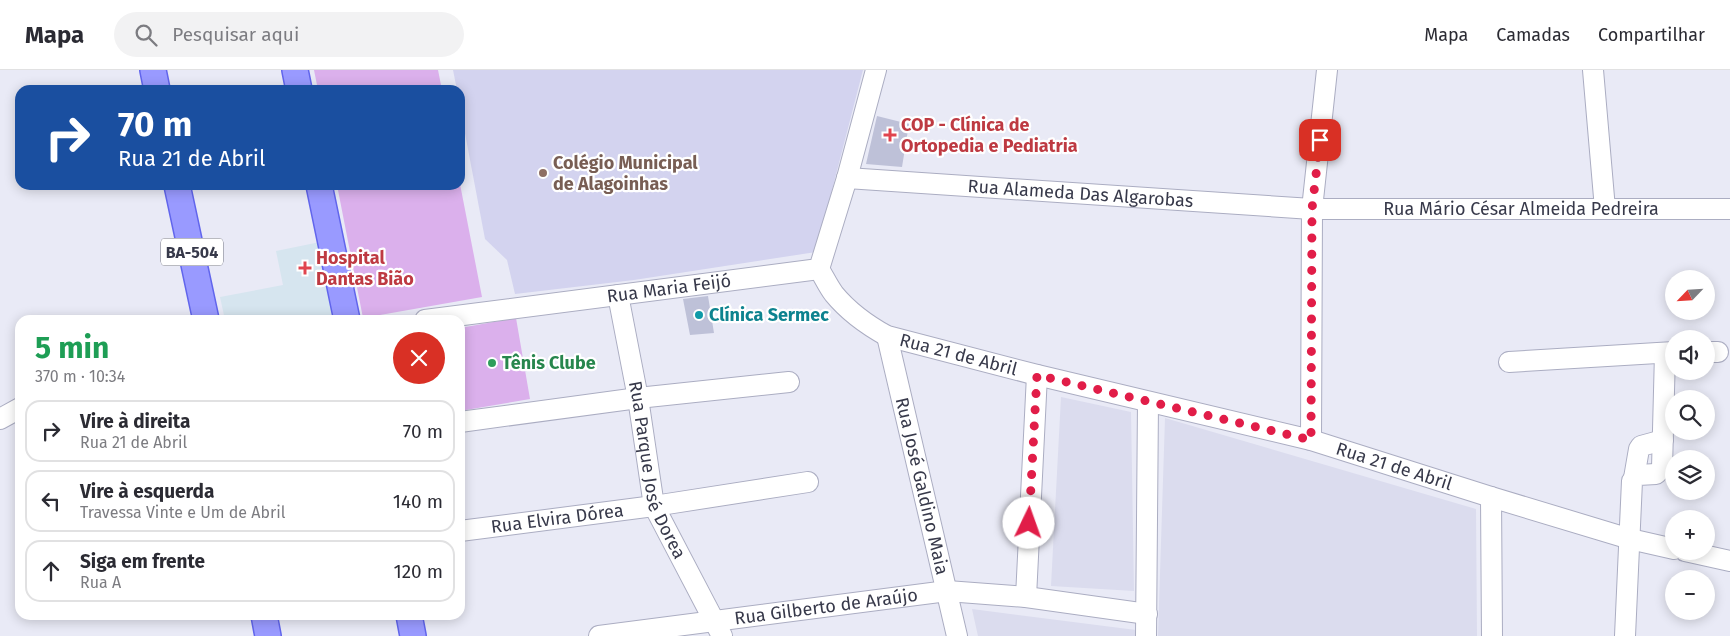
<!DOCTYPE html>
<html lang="pt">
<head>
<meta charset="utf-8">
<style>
  body { margin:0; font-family:"Fira Sans",sans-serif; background:#f2f2f3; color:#2b2b33; height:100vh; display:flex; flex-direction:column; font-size:19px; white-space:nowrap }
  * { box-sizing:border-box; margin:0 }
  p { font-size:16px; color:#7c7c81 }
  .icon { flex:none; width:28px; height:28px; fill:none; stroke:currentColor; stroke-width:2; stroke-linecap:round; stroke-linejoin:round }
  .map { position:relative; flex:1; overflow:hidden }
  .details { position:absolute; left:15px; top:245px; width:450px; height:305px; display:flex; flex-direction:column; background:#fff; border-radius:15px; box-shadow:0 2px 12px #0003 }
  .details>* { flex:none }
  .banner { position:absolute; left:15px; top:15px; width:450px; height:105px; border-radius:15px; box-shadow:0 2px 12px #0003; background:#1a4fa0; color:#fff; overflow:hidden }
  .needle { width:32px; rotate:245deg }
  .fabs { position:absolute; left:1665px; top:200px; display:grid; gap:10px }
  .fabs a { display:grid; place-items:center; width:50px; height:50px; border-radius:50%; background:#fff; box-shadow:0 2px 12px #0003; font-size:25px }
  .pin { position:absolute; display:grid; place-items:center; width:42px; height:42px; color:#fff; margin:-21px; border-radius:10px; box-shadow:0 2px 8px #0006 }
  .me { position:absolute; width:55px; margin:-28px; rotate:3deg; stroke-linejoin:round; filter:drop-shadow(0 0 4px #0008) }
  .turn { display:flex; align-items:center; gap:18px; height:105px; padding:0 20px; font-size:22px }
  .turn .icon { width:65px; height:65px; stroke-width:2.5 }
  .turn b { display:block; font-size:35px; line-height:42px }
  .round { display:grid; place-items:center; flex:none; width:52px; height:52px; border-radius:26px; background:#f2f2f3 }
  .headline { display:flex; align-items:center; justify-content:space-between; height:85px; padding:0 20px }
  h1 { font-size:30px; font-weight:700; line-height:38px; color:#1e9e55 }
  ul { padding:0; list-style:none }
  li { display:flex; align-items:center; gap:15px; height:62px; margin:0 10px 8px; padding:0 10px; border:2px solid #e1e1e2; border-radius:15px }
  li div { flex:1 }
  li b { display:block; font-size:19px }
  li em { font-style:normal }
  header { display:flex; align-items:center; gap:30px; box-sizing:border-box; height:70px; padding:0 25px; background:#fff; border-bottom:1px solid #e1e1e2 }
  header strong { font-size:24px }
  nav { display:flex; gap:28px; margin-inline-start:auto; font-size:18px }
  .search { width:350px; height:45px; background:#f2f2f3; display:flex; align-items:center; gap:12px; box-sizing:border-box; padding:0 18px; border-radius:28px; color:#7c7c81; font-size:19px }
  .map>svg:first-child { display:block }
  .residential { fill:#dbdcee }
  .education { fill:#d3d3ef }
  .medical { fill:#d6e5ef }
  .green { fill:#dbb0ec }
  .building { fill:#bec1d8 }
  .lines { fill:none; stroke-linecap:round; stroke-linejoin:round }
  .minor-casing { stroke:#abadc2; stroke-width:22 }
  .major-casing { stroke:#6165ec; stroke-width:28 }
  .minor { stroke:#fff; stroke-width:20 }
  .major { stroke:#999aff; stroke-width:25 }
  .route { stroke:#e11d48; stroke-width:9; stroke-dasharray:0 16.2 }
  .health-dot { fill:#e0444e; stroke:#fff; stroke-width:2 }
  .education-dot { fill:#8d6e63; stroke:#fff; stroke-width:2 }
  .culture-dot { fill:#0f9aa8; stroke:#fff; stroke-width:2 }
  .leisure-dot { fill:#2e9e5b; stroke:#fff; stroke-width:2 }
  .labels { text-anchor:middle; stroke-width:4.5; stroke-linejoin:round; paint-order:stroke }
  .shield { fill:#fff; stroke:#737480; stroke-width:1 }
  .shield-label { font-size:16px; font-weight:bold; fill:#37394a }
  .health-label { font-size:18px; font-weight:bold; fill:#be3a42; stroke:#fff; text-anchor:start }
  .education-label { font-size:18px; font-weight:bold; fill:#785e54; stroke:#fff; text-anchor:start }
  .street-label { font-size:18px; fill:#37394a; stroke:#fff }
  .culture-label { font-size:18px; font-weight:bold; fill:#0d838f; stroke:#fff; text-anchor:start }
  .leisure-label { font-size:18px; font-weight:bold; fill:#27864d; stroke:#fff; text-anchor:start }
</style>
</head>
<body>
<header>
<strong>Mapa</strong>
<div class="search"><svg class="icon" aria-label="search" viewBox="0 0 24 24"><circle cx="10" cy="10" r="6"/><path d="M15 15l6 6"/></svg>Pesquisar aqui</div>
<nav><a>Mapa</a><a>Camadas</a><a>Compartilhar</a></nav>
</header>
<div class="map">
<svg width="1730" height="566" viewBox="0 0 1730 566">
  <rect width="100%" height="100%" fill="#e9eaf6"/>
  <path class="residential" d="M 1061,327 L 1131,342 L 1134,521 L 1051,516 Z
    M 1165,348 L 1476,439 L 1477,566 L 1158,566 Z
    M 972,539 L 1136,560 L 1136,566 L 978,566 Z"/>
  <path class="education" d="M 453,0 L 863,0 L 816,182 L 634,210 L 515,224 L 507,190 L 485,169 L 460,37 L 460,20 L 457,20 Z"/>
  <path class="medical" d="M 325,171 L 342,250 L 225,250 L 220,227 L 283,215 L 276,181 Z"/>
  <path class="green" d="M 314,0 L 438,0 L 442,20 L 318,20 Z
    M 460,114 L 482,227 L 363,248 L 337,115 L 460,115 Z
    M 516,248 L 530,329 L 460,341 L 460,258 Z"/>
  <path class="building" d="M 877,46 L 909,54 L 902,97 L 866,94 Z
    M 708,226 L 714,263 L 690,265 L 683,229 Z"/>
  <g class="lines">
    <g class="minor-casing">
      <g id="minor">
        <path d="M 1593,0 L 1605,139"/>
        <path id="s1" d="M 847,108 L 1312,139 L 1730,139"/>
        <path id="s2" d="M 819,199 C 824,207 828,216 834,224 C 848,241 867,255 887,266 L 1037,305 L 1311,370 L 1491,427 L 1630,469 L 1674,479"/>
        <path id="s3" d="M 618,225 L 638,328 L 654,436 L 722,566"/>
        <path id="s4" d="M 425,250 L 819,199 L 847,108 L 876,0"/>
        <path id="s5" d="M 887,266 L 957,566"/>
        <path d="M 1706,282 L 1718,282"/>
        <path d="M 1509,292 L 1674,282"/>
        <path d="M 0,349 L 20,338"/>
        <path d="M 460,352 L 638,328 L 789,312"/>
        <path d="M 1311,370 L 1312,139 L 1327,0"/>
        <path d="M 1634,408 L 1639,379 L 1641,376 L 1663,370"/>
        <path d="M 1491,427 L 1492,566"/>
        <path id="s6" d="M 460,461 L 654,436 L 808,412"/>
        <path d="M 1685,481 L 1730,491"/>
        <path d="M 1026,527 L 1037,305"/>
        <path id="s7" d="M 599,566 L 947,521 L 1026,527 L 1147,544"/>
        <path d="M 1146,566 L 1148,332"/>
        <path d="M 1625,566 L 1632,411 L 1638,405 L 1656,404 L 1662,398 L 1665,283"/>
      </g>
    </g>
    <g class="major-casing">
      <path id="major" d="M 153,0 L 157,20
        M 295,0 L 299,20
        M 177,115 L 206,250
        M 319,115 L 347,250
        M 264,545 L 268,566
        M 409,545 L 413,566"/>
    </g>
    <use href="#minor" class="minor"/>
    <use href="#major" class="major"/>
  </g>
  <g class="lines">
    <path class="route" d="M 1029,453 L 1037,305 L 1311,370 L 1312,139 L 1320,70"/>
  </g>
  <g class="health-dot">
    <path d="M887.5 57.5h5v5h5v5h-5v5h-5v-5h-5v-5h5z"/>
    <path d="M302.5 190.5h5v5h5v5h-5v5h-5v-5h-5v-5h5z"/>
  </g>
  <circle class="education-dot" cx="543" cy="103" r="5"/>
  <circle class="culture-dot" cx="699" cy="245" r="5"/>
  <circle class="leisure-dot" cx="492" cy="293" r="5"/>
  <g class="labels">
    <rect class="shield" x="161" y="168.5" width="62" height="27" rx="4"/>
    <g class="shield-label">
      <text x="192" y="188">BA-504</text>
    </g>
    <g class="health-label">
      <text x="901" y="61">COP - Clínica de<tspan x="901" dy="21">Ortopedia e Pediatria</tspan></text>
      <text x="316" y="194">Hospital<tspan x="316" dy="21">Dantas Bião</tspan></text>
    </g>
    <g class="education-label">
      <text x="553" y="99">Colégio Municipal<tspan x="553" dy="21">de Alagoinhas</tspan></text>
    </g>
    <g class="street-label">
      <text dy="6" stroke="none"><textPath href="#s1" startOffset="234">Rua Alameda Das Algarobas</textPath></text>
      <text dy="6" stroke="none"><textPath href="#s1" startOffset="675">Rua Mário César Almeida Pedreira</textPath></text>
      <text dy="6" stroke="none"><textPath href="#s4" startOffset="246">Rua Maria Feijó</textPath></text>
      <text dy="6" stroke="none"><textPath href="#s2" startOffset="171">Rua 21 de Abril</textPath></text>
      <text dy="6" stroke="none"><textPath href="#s2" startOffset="621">Rua 21 de Abril</textPath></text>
      <text dy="6" stroke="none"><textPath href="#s3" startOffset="180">Rua Parque José Dorea</textPath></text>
      <text dy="6" stroke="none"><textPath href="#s5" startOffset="154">Rua José Galdino Maia</textPath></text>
      <text dy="6" stroke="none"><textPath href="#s6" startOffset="98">Rua Elvira Dórea</textPath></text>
      <text dy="6" stroke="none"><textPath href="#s7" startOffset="229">Rua Gilberto de Araújo</textPath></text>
    </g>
    <g class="culture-label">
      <text x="709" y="251">Clínica Sermec</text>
    </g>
    <g class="leisure-label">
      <text x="502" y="299">Tênis Clube</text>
    </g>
  </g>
</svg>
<div class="fabs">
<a><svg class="needle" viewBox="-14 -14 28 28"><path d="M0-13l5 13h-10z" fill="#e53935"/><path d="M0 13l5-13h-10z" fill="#7c7c81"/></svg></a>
<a><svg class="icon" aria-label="sound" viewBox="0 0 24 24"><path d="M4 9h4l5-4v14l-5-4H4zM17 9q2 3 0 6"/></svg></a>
<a><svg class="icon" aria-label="search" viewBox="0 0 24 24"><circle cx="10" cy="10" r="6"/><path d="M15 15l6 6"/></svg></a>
<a><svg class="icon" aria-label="layers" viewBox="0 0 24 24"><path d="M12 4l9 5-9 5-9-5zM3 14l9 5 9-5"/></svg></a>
<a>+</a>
<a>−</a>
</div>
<div class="pin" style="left:1320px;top:70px;background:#d93025"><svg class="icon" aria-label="arrive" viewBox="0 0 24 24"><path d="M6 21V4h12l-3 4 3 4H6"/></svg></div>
<svg class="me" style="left:1029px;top:453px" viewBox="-20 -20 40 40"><circle r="19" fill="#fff"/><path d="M0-13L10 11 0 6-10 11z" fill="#e11d48"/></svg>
<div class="banner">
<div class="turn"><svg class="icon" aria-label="right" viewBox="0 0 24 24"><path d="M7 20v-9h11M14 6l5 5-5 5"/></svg><div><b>70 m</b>Rua 21 de Abril</div></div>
</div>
<section class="details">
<div class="headline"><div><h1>5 min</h1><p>370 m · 10:34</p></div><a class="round" style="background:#d93025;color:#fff"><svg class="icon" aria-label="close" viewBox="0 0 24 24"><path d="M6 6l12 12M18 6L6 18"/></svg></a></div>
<ul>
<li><svg class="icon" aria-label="right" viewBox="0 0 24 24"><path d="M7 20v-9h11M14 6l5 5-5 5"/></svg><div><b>Vire à direita</b><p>Rua 21 de Abril</p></div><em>70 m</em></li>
<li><svg class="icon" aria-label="left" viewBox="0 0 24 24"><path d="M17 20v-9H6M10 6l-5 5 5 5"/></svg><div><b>Vire à esquerda</b><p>Travessa Vinte e Um de Abril</p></div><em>140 m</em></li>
<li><svg class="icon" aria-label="ahead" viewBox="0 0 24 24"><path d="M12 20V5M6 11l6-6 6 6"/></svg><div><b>Siga em frente</b><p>Rua A</p></div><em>120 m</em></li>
</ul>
</section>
</div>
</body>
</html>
